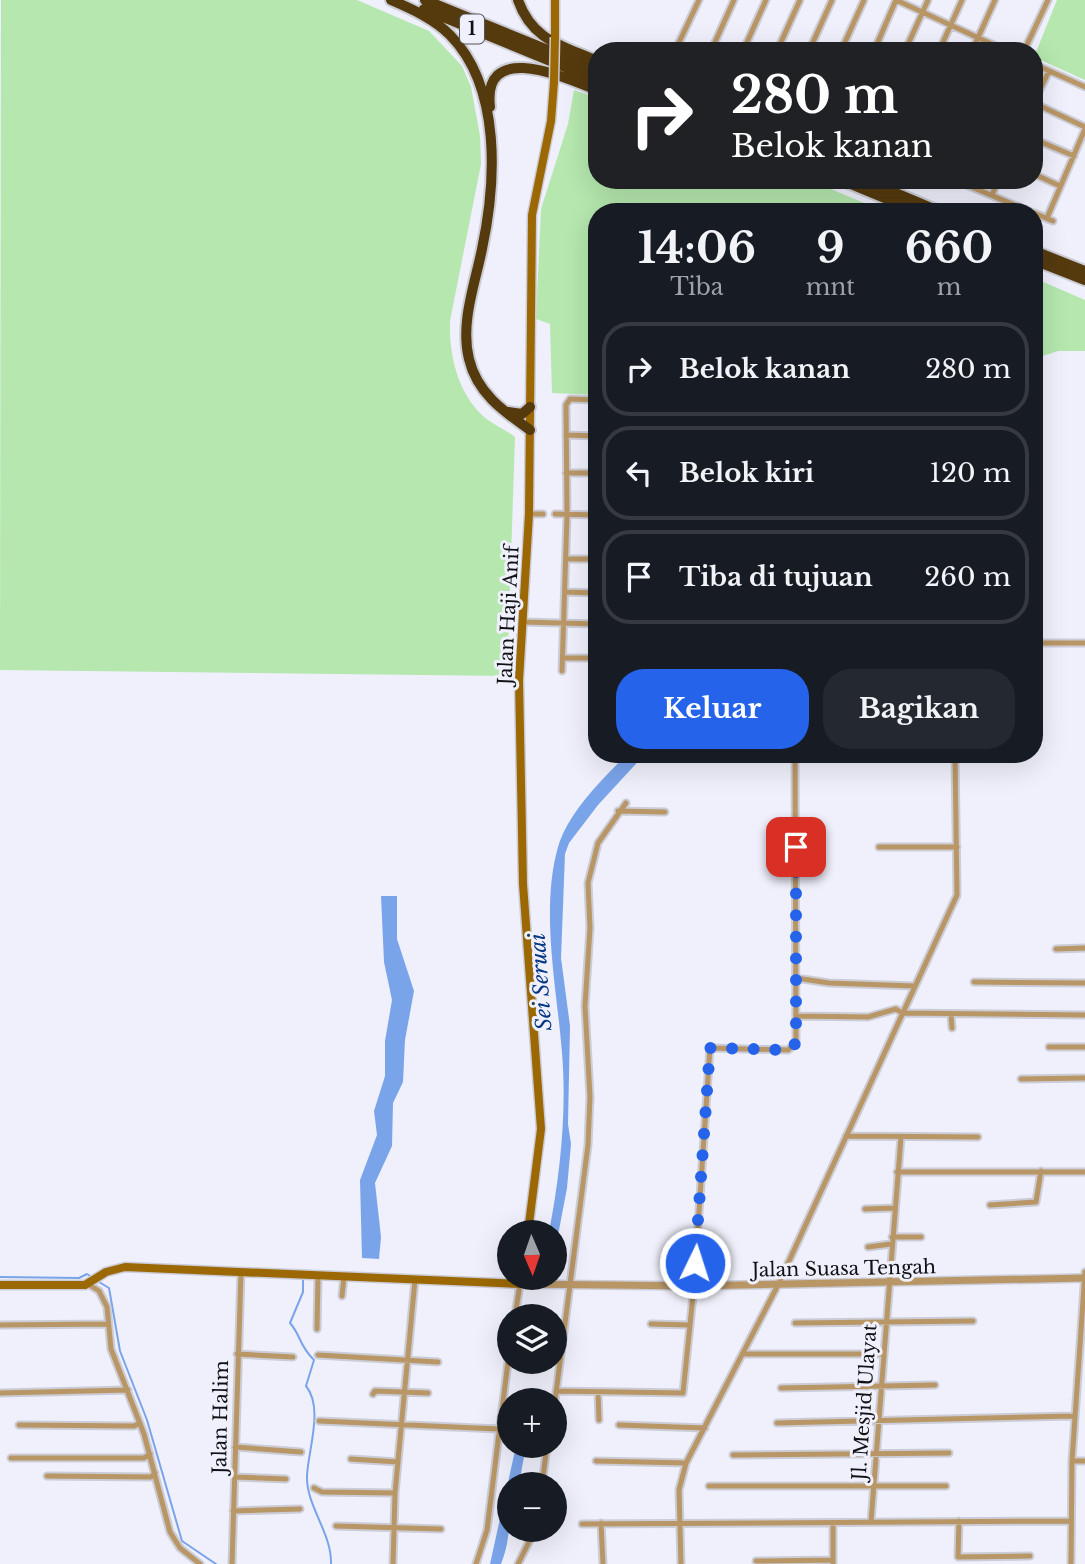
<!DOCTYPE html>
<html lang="id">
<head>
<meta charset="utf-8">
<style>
  body { margin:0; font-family:"Libre Baskerville",serif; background:#242831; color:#f1f3f6; height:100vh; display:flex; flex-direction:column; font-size:26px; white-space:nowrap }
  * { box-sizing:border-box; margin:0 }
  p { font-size:23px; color:#9ea1a6 }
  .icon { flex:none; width:38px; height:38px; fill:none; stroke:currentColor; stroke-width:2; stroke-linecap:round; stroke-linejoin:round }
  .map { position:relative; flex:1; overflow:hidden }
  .panel { position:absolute; left:588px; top:203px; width:455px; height:560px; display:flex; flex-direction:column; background:#171b24; border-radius:28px; box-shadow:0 7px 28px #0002 }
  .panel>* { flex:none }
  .banner { position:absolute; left:588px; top:42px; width:455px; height:147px; border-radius:28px; box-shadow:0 7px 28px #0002; background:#202124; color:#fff; overflow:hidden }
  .needle { width:46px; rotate:178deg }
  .buttons { position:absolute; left:497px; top:1220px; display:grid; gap:14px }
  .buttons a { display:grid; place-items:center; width:70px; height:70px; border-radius:50%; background:#171b24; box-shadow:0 7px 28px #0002; font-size:35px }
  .pin { position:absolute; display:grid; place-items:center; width:60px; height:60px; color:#fff; margin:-30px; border-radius:14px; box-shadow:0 4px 10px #0006 }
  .me { position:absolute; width:77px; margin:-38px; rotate:4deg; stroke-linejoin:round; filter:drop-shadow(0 0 5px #0008) }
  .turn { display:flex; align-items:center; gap:24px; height:147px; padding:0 28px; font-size:32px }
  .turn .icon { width:91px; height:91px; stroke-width:2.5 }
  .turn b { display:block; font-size:49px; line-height:60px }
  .eta { display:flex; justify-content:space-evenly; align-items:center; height:119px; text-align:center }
  .eta b { font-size:42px; font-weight:700; line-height:49px }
  .cta { display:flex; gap:14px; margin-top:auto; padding:14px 28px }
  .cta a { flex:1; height:80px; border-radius:28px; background:#2563eb; color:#fff; font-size:28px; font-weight:700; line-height:80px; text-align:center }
  .cta a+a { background:#242831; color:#f1f3f6 }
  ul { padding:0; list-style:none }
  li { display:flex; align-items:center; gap:21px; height:94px; margin:0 14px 10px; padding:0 14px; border:4px solid #363941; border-radius:28px }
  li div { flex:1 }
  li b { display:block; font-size:26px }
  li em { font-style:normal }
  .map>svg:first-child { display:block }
  .green { fill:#b5e7ae }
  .water { fill:#7aa4ea }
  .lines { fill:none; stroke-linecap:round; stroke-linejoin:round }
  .stream { stroke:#7aa4ea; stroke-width:2 }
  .minor-casing { stroke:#cbccd6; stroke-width:9 }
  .tertiary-casing { stroke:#cbccd6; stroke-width:10 }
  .secondary-casing { stroke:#cbccd6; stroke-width:11 }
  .motorway-casing { stroke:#cbccd6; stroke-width:14 }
  .minor { stroke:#b99665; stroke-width:5 }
  .tertiary { stroke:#b99665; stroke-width:7 }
  .secondary { stroke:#9b6803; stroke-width:8 }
  .motorway { stroke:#553a0e; stroke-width:10 }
  .secondary-bridge-casing { stroke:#cbccd6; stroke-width:11; stroke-linecap:butt }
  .secondary-bridge { stroke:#9b6803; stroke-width:8 }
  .route { stroke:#2563eb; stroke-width:12; stroke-dasharray:0 21.6 }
  .labels { text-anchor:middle; stroke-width:6; stroke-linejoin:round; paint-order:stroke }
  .shield { fill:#eff0fb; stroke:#535459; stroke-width:2 }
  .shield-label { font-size:18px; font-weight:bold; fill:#101114 }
  .street-label { font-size:19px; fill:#101114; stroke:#eff0fb }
  .water-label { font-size:21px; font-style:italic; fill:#033684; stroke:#eff0fb }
</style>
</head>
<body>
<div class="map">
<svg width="1085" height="1564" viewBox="0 0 1085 1564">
  <rect width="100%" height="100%" fill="#eff0fb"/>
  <path class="green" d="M 1,0 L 357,0 L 429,31 L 462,66 L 471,87 L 480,136 L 481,164 L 450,321 C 449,354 457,391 482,415 C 491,424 505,429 515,437 L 507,676 L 0,670 Z
    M 1057,0 L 1085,0 L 1085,80 L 1034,57 Z
    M 574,90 L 597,98 L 597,180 L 809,180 L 886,212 L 597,212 L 597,395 L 552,393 L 550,324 L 536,319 L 541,209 L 568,124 Z
    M 1034,278 L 1085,300 L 1085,351 L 1058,351 L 1034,359 Z"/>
  <path class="water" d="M 627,754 L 645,754 L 598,805 L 569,843 L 565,854 L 561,958 L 570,1026 L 568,1124 L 571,1144 L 567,1188 L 555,1251 L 555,1232 L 549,1232 C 560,1175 567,1111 562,1053 C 557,989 540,910 558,847 C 569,811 601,781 627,754 Z
    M 381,896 L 397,896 L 397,939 L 414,991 L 405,1040 L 403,1082 L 393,1103 L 392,1146 L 375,1183 L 381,1237 L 379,1259 L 362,1258 L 360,1180 L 377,1135 L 374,1111 L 385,1076 L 385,1041 L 392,1000 L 384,962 Z
    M 516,1446 L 526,1446 L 519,1484 L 509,1484 C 509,1513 512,1537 501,1564 L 490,1564 Z"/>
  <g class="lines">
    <path class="stream" d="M 303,1276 L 303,1292 L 290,1323 C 302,1337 298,1344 314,1360 L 306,1386 C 324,1408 308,1450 307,1476 C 306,1506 332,1533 331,1564
      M 0,1277 L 79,1278 L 87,1274 L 92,1277
      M 99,1282 L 109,1288 L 120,1351 L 147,1420 L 182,1541 L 216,1564"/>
    <g class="minor-casing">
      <path id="minor" d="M 675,51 L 699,0
        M 711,51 L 734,0
        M 743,51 L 766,0
        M 777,51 L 800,0
        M 809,51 L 832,0
        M 841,51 L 864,0
        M 874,51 L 896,0 L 1007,51
        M 905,51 L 928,0
        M 939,51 L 962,0
        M 972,51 L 995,0
        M 1024,51 L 1048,0
        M 1034,64 L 1085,87
        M 1034,102 L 1049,71
        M 1034,103 L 1085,127
        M 1034,139 L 1074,156
        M 1034,174 L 1060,186
        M 955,180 L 1031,212
        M 992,195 L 998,180
        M 1034,213 L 1053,221
        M 1047,218 L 1085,129
        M 566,435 L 597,436
        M 566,473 L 597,473
        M 529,514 L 543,514
        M 555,514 L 597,515
        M 566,559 L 597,559
        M 565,592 L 597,593
        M 523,622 L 597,624
        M 1034,643 L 1085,643
        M 563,658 L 597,658
        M 562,671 L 567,515 L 566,405 L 570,399 L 597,400
        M 618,811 L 665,812
        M 879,847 L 957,847
        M 1056,949 L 1085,948
        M 796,978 L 829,983 L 914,986
        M 974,982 L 1085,983
        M 951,1015 L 952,1028
        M 796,1016 L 868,1017 L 896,1009 L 902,1013 L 1085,1015
        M 1049,1047 L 1085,1047
        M 1021,1079 L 1085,1078
        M 846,1136 L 978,1137
        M 897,1172 L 1085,1172
        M 990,1205 L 1036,1202 L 1041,1171
        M 865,1209 L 894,1208
        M 892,1237 L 921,1237
        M 868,1247 L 891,1244
        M 88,1284 L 99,1291 L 107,1307 L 111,1349 L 144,1434 L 170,1532 L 180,1548 L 200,1564
        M 342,1296 L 344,1277
        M 515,1316 L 520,1284
        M 795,1323 L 973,1321
        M 651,1324 L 689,1325
        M 0,1325 L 108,1324
        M 317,1329 L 318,1276
        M 237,1354 L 293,1357
        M 743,1354 L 884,1354
        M 318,1355 L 438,1362
        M 781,1388 L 935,1385
        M 556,1391 L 683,1393 L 694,1286 L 710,1048 L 788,1050 L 796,1043 L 795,754
        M 0,1393 L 128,1390
        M 598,1393 L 599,1420
        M 373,1394 L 375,1391 L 428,1393
        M 555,1401 L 588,1145 L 590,1097 L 585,1006 L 590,928 L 588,883 L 598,843 L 626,803
        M 319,1421 L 499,1429
        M 777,1423 L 1074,1416
        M 19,1425 L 134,1426 L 140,1423
        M 619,1425 L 705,1428
        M 235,1447 L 301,1452
        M 733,1455 L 949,1453
        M 11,1458 L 144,1458 L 150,1454
        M 351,1459 L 398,1462
        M 596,1461 L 686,1463
        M 1072,1461 L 1085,1461
        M 47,1476 L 151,1477 L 155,1473
        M 234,1477 L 286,1479
        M 542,1484 L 547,1446
        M 709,1486 L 946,1486
        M 314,1488 L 322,1492 L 395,1493
        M 233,1511 L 300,1509
        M 959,1521 L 958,1557 L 1030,1556
        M 871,1522 L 901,1137
        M 601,1523 L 603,1564
        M 582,1524 L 1070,1521
        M 336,1526 L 441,1529
        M 756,1561 L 833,1560
        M 232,1564 L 241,1272
        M 393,1564 L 395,1493 L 415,1280
        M 476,1564 L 487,1530 L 509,1354
        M 518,1564 L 535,1530
        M 681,1564 L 679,1490 L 686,1463 L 778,1285 L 957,895 L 955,754
        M 833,1564 L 833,1523
        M 1071,1564 L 1072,1461 L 1085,1272"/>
    </g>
    <g class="tertiary-casing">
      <path id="tertiary" d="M 520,1284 L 694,1286 L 1085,1278"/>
    </g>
    <g class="secondary-casing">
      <path id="secondary" d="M 555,37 L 555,0
        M 528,1232 L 541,1129 L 523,884 L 519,680 L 529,514 L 532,215 L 551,121 L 554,82
        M 0,1285 L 85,1285 L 106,1272 L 125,1267 L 520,1284 L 521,1278"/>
    </g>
    <g class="motorway-casing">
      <path id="motorway" d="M 391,0 C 412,9 434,19 450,35 C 502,88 496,183 482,249 C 475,284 460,323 469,359 C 477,393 503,411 530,430
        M 425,0 L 597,70
        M 518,0 C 532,40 561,45 597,61
        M 424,9 L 597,80
        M 490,107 C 482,39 566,78 597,90
        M 841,180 L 918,212
        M 865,180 L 941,212
        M 1034,251 L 1085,271
        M 1034,260 L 1085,280
        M 508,412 L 522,414 L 530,407"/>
    </g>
    <use href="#minor" class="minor"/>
    <use href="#tertiary" class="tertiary"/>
    <use href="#secondary" class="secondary"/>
    <use href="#motorway" class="motorway"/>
    <g class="secondary-bridge-casing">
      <path id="secondary-bridge" d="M 554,82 L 555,37"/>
    </g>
    <use href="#secondary-bridge" class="secondary-bridge"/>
  </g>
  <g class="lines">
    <path class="route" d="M 695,1263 L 710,1048 L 788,1050 L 796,1043 L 796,847"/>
  </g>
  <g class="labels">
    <rect class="shield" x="460" y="14.5" width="24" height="29" rx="5"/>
    <g class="shield-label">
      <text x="472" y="35">1</text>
    </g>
    <g class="street-label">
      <text transform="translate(508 615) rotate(-87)" y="7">Jalan Haji Anif</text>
      <text transform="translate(844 1268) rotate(-1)" y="7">Jalan Suasa Tengah</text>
      <text transform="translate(864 1402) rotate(-86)" y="7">Jl. Mesjid Ulayat</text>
      <text transform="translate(220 1417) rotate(-89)" y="7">Jalan Halim</text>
    </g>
    <g class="water-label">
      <text transform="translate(541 982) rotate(-94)" y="7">Sei Seruai</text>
    </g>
  </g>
</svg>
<div class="buttons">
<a><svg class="needle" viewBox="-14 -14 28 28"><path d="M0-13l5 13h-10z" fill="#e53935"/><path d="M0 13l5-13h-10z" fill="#9ea1a6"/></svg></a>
<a><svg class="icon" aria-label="layers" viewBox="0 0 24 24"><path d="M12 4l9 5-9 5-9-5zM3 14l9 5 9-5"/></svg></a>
<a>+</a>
<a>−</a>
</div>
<div class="pin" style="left:796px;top:847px;background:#d93025"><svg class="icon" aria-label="arrive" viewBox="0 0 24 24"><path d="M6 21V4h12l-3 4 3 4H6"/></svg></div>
<svg class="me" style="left:695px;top:1263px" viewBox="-20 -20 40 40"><circle r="17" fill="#2563eb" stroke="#fff" stroke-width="3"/><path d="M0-11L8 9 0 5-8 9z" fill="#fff"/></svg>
<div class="banner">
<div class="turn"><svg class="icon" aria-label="right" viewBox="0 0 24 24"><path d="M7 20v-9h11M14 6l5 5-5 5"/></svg><div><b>280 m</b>Belok kanan</div></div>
</div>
<section class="panel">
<div class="eta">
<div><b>14:06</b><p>Tiba</p></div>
<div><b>9</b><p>mnt</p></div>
<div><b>660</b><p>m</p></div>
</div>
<ul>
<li><svg class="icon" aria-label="right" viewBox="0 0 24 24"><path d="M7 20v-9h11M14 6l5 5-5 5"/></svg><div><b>Belok kanan</b></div><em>280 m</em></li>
<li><svg class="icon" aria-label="left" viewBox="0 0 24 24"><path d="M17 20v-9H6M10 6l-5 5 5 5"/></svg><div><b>Belok kiri</b></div><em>120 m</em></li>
<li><svg class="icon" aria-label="arrive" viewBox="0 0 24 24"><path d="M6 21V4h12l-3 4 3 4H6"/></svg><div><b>Tiba di tujuan</b></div><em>260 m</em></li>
</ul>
<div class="cta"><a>Keluar</a><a>Bagikan</a></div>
</section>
</div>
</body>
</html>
